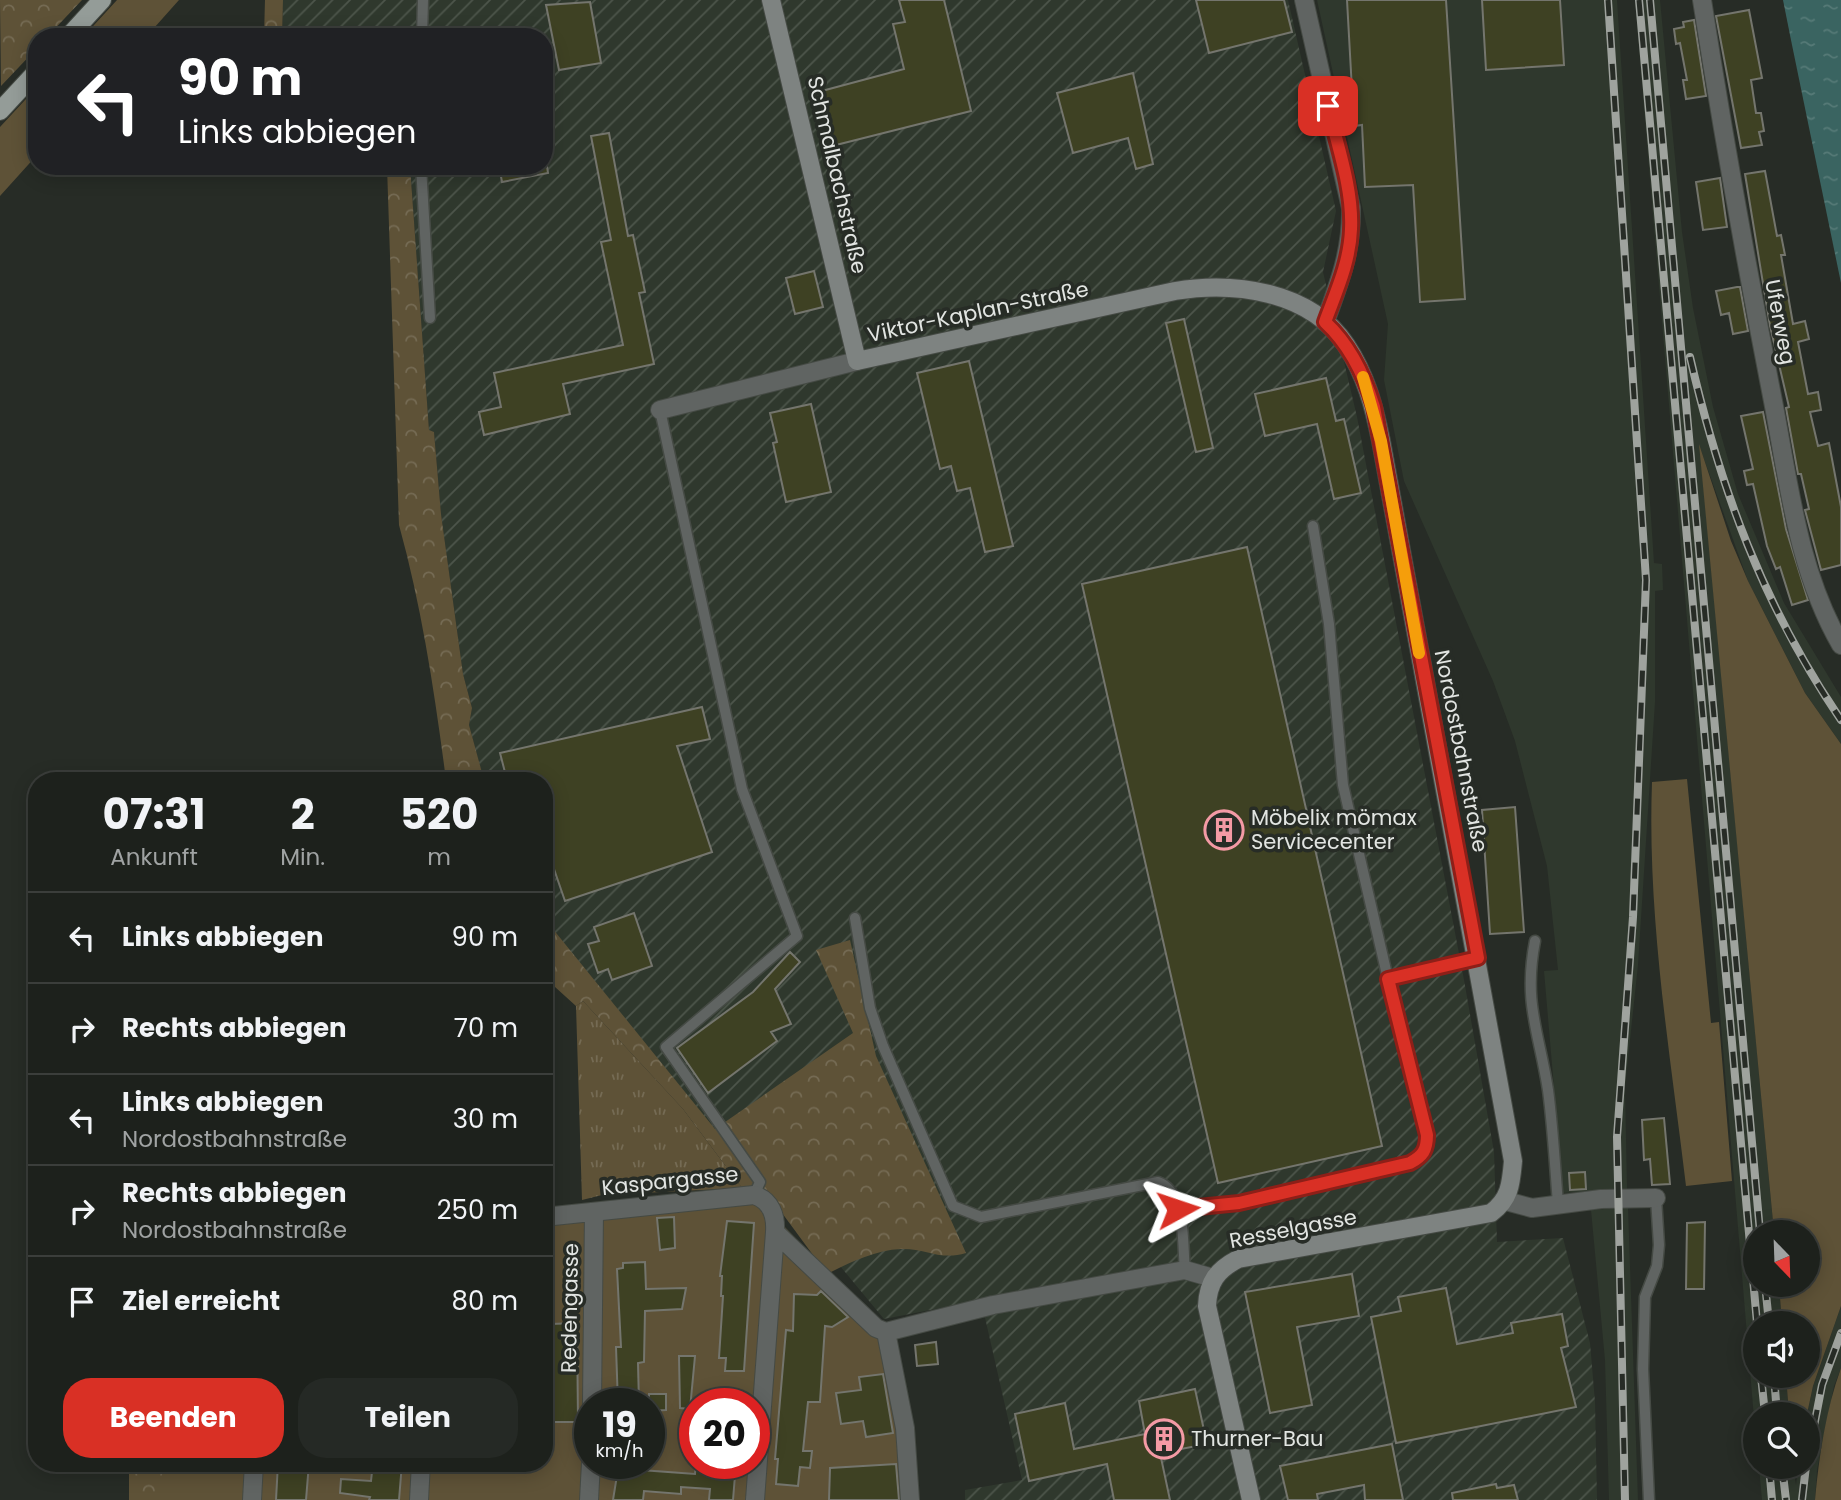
<!DOCTYPE html>
<html lang="de">
<head>
<meta charset="utf-8">
<style>
  body { margin:0; font-family:Poppins,sans-serif; background:#252925; color:#f1f3f6; height:100vh; display:flex; flex-direction:column; font-size:26px; white-space:nowrap }
  * { box-sizing:border-box; margin:0 }
  p { font-size:23px; color:#a0a3a3 }
  .icon { flex:none; width:38px; height:38px; fill:none; stroke:currentColor; stroke-width:2; stroke-linecap:round; stroke-linejoin:round }
  .map { position:relative; flex:1; overflow:hidden }
  .panel { position:absolute; left:28px; top:772px; width:525px; height:700px; display:flex; flex-direction:column; background:#1d211c; border-radius:28px; box-shadow:0 4px 18px #0003,0 0 0 2px #3b3e3b }
  .panel>* { flex:none }
  .top-card { position:absolute; left:28px; top:28px; width:525px; height:147px; border-radius:28px; box-shadow:0 4px 18px #0003,0 0 0 2px #3b3e3b; background:#202124; color:#fff; overflow:hidden }
  .needle { width:46px; rotate:157deg }
  .fabs { position:absolute; left:1743px; top:1220px; display:grid; gap:14px }
  .fabs a { display:grid; place-items:center; width:77px; height:77px; border-radius:50%; background:#1d211c; box-shadow:0 4px 18px #0003,0 0 0 2px #3b3e3b; font-size:35px }
  .speed { position:absolute; left:574px; top:1388px; display:flex; gap:14px; font-size:35px; font-weight:700; text-align:center }
  .speed>* { display:grid; place-content:center; width:91px; height:91px; border-radius:50%; background:#1d211c; box-shadow:0 4px 18px #0003,0 0 0 2px #3b3e3b; line-height:1 }
  .speed small { font-size:18px; font-weight:400 }
  .speed .limit { border:10px solid #d22; background:#fff; color:#111 }
  .pin { position:absolute; display:grid; place-items:center; width:60px; height:60px; color:#fff; margin:-30px; border-radius:14px; box-shadow:0 4px 10px #0006 }
  .me { position:absolute; width:77px; margin:-38px; rotate:85deg; stroke-linejoin:round; filter:drop-shadow(0 0 5px #0008) }
  .turn { display:flex; align-items:center; gap:24px; height:147px; padding:0 35px; font-size:32px }
  .turn .icon { width:91px; height:91px; stroke-width:2.5 }
  .turn b { display:block; font-size:49px; line-height:60px }
  .eta { display:flex; justify-content:space-evenly; align-items:center; height:119px; text-align:center }
  .eta b { font-size:42px; font-weight:700; line-height:49px }
  .cta { display:flex; gap:14px; margin-top:auto; padding:14px 35px }
  .cta a { flex:1; height:80px; border-radius:28px; background:#d93025; color:#fff; font-size:28px; font-weight:700; line-height:80px; text-align:center }
  .cta a+a { background:#252925; color:#f1f3f6 }
  ul { padding:0; list-style:none }
  li { display:flex; align-items:center; gap:21px; height:91px; padding:0 35px; border-top:2px solid #3b3e3b }
  li div { flex:1 }
  li b { display:block; font-size:26px }
  li em { font-style:normal }
  .map>svg:first-child { display:block }
  .built { fill:#2f382d }
  .industrial { fill:url(#industrial-furrows) }
  .green { fill:#5e5237; fill-rule:evenodd }
  .forest { fill:url(#forest-crowns) }
  .park { fill:url(#park-tufts) }
  .water { fill:url(#water-ripples) }
  .building { fill:#3e4123; stroke:#74756d; stroke-width:2 }
  .lines { fill:none; stroke-linecap:round; stroke-linejoin:round }
  .lane-casing { stroke:#454a44; stroke-width:13 }
  .street-casing { stroke:#454a44; stroke-width:20 }
  .secondary-casing { stroke:#454a44; stroke-width:20 }
  .primary-casing { stroke:#454a44; stroke-width:20 }
  .lane { stroke:#606462; stroke-width:10 }
  .street { stroke:#606462; stroke-width:18 }
  .secondary { stroke:#7e8381; stroke-width:18 }
  .primary { stroke:#949c98; stroke-width:18 }
  .rail-casing { stroke:#9fa39e; stroke-width:8 }
  .rail { stroke:#272c26; stroke-width:5; stroke-dasharray:16; stroke-linecap:butt }
  .route-casing { stroke:#8d1f18; stroke-width:18 }
  .route { stroke:#d93025; stroke-width:12 }
  .slow { stroke:#f59e0b; stroke-width:12 }
  .labels { text-anchor:middle; stroke-width:7; stroke-linejoin:round; paint-order:stroke }
  .street-label { font-size:21px; fill:#e2e5e2; stroke:#272c26 }
  .poi-label { font-size:21px; fill:#e2e5e2; stroke:#272c26; text-anchor:start }
</style>
</head>
<body>
<div class="map">
<svg width="1841" height="1500" viewBox="0 0 1841 1500">
  <defs>
    <pattern id="industrial-furrows" width="10" height="10" patternUnits="userSpaceOnUse" patternTransform="scale(1.75)"><rect width="10" height="10" fill="#2f382d"/><path d="M-1 1l2-2M0 10L10 0M9 11l2-2" fill="none" stroke="#4d554b"/></pattern>
    <pattern id="forest-crowns" width="20" height="18" patternUnits="userSpaceOnUse" patternTransform="scale(1.75)"><rect width="20" height="18" fill="#5e5237"/><path d="M2 6a3 3 0 1 1 6 0M12 15a3 3 0 1 1 6 0" fill="none" stroke="#756b54"/></pattern>
    <pattern id="park-tufts" width="24" height="20" patternUnits="userSpaceOnUse" patternTransform="scale(1.75)"><rect width="24" height="20" fill="#5e5237"/><path d="M3 7l-1-3M5 7V3M7 7l1-3M15 17l-1-3M17 17v-4M19 17l1-3" fill="none" stroke="#756b54"/></pattern>
    <pattern id="water-ripples" width="26" height="14" patternUnits="userSpaceOnUse" patternTransform="scale(1.75)"><rect width="26" height="14" fill="#3a6461"/><path d="M2 4q2-2 4 0t4 0M15 11q2-2 4 0t4 0" fill="none" stroke="#567a77"/></pattern>
  </defs>
  <rect width="100%" height="100%" fill="#272c26"/>
  <path class="built" d="M 1317,0 L 1617,0 L 1654,563 L 1662,564 L 1663,590 L 1655,591 L 1655,702 L 1638,965 L 1625,1087 L 1627,1189 L 1563,1193 L 1544,971 L 1558,970 L 1547,866 L 1515,741 L 1493,681 L 1404,481 L 1384,380 L 1388,324 Z
    M 1635,0 L 1660,0 L 1682,232 L 1693,308 L 1713,407 L 1738,494 L 1784,603 L 1841,697 L 1841,744 L 1805,693 L 1748,581 L 1700,448 L 1774,1232 L 1755,1232 L 1755,1284 L 1779,1285 L 1782,1323 L 1755,1323 L 1755,1376 L 1786,1376 L 1789,1414 L 1755,1414 L 1755,1430 Z
    M 1628,1207 L 1638,1500 L 1609,1500 L 1605,1360 L 1591,1210 Z
    M 1841,1306 L 1841,1368 L 1834,1386 L 1817,1470 L 1815,1500 L 1762,1500 L 1759,1467 L 1793,1467 L 1796,1485 L 1798,1467 L 1808,1466 L 1807,1414 L 1813,1386 Z"/>
  <path class="industrial" d="M 283,0 L 1288,0 L 1336,211 L 1323,272 L 1357,417 L 1464,980 L 1494,1152 L 1497,1242 L 1563,1238 L 1590,1343 L 1595,1402 L 1597,1500 L 965,1500 L 965,1490 L 1022,1480 L 981,1300 L 884,1319 L 723,1125 L 709,1132 L 544,918 L 544,780 L 484,780 L 482,774 L 469,725 L 472,708 L 463,674 L 441,514 L 434,432 L 429,431 L 410,166 L 544,166 L 544,37 L 282,37 Z"/>
  <path class="green" d="M 117,0 L 179,0 L 146,37 L 83,37 Z
    M 37,87 L 37,155 L 0,196 L 0,127 Z
    M 1699,444 L 1731,541 L 1748,581 L 1805,693 L 1841,744 L 1841,1306 L 1813,1386 L 1807,1414 L 1789,1414 L 1786,1376 L 1808,1376 L 1808,1323 L 1782,1323 L 1779,1285 L 1808,1284 L 1808,1232 L 1774,1232 Z
    M 1687,779 L 1711,1023 L 1719,1022 L 1732,1181 L 1686,1186 C 1670,1052 1647,917 1652,782 Z
    M 754,1195 L 886,1332 L 910,1500 L 168,1500 L 168,1463 L 544,1463 L 544,1217 ZM 590,1404 L 649,1404 L 649,1463 L 590,1463 ZM 695,1404 L 754,1404 L 754,1463 L 695,1463 Z
    M 1841,1368 L 1841,1500 L 1815,1500 C 1819,1456 1826,1409 1841,1368 Z"/>
  <path class="forest" d="M 0,0 L 82,0 L 47,37 L 37,37 L 37,48 L 1,86 Z
    M 265,0 L 283,0 L 282,37 L 264,37 Z
    M 387,166 L 410,166 L 429,430 L 434,432 L 441,514 L 463,674 L 472,708 L 469,725 L 484,780 L 446,780 C 435,695 422,608 399,525 Z
    M 544,918 L 715,1129 L 853,1033 L 816,950 L 850,940 L 876,1056 L 966,1253 C 940,1261 925,1248 901,1249 C 875,1250 849,1263 827,1274 L 768,1194 L 742,1188 L 683,1109 L 583,1001 L 576,1006 L 544,977 Z
    M 129,1463 L 168,1463 L 168,1500 L 129,1500 Z"/>
  <path class="park" d="M 583,1001 L 683,1109 L 742,1188 L 602,1195 L 582,1200 L 576,1006 Z"/>
  <path class="water" d="M 1783,0 L 1841,0 L 1841,283 L 1791,40 Z"/>
  <path class="building" d="M 899,0 L 944,0 L 971,111 L 832,146 L 818,92 L 904,69 L 893,24 L 905,22 Z
    M 1196,0 L 1284,0 L 1292,32 L 1209,53 Z
    M 1347,0 L 1446,0 L 1465,299 L 1420,302 L 1413,185 L 1365,187 L 1362,125 L 1354,126 Z
    M 1482,0 L 1560,0 L 1564,65 L 1486,70 Z
    M 590,2 L 601,63 L 559,70 L 546,5 Z
    M 1749,10 L 1762,78 L 1751,80 L 1756,113 L 1761,113 L 1764,131 L 1759,132 L 1762,145 L 1741,148 L 1716,16 Z
    M 1694,20 L 1706,96 L 1686,99 L 1683,80 L 1687,80 L 1680,43 L 1676,44 L 1674,29 L 1684,27 L 1683,22 Z
    M 1133,73 L 1153,164 L 1136,169 L 1128,138 L 1073,153 L 1057,93 Z
    M 609,133 L 628,236 L 633,235 L 645,292 L 639,293 L 654,364 L 563,384 L 570,414 L 484,435 L 479,412 L 501,407 L 494,373 L 623,345 L 601,242 L 611,240 L 591,136 Z
    M 499,166 L 547,166 L 548,173 L 502,182 Z
    M 1765,171 L 1777,236 L 1781,235 L 1785,255 L 1781,255 L 1793,324 L 1805,321 L 1809,339 L 1798,342 L 1808,394 L 1818,392 L 1821,410 L 1810,412 L 1818,446 L 1829,443 L 1841,507 L 1841,565 L 1821,570 L 1805,510 L 1809,509 L 1801,474 L 1798,474 L 1786,408 L 1789,407 L 1770,326 L 1745,174 Z
    M 1720,178 L 1727,227 L 1703,230 L 1696,182 Z
    M 814,271 L 823,307 L 795,314 L 786,278 Z
    M 1737,287 L 1740,287 L 1748,331 L 1733,334 L 1729,313 L 1721,315 L 1716,291 Z
    M 1184,319 L 1213,448 L 1196,452 L 1166,323 Z
    M 969,361 L 1013,546 L 985,552 L 970,488 L 957,491 L 951,466 L 940,469 L 917,373 Z
    M 1326,378 L 1336,421 L 1344,419 L 1361,493 L 1334,499 L 1317,424 L 1265,436 L 1255,394 Z
    M 811,404 L 831,492 L 786,502 L 773,443 L 777,442 L 770,413 Z
    M 1763,412 L 1786,529 L 1808,600 L 1792,605 L 1780,567 L 1776,569 L 1767,546 L 1753,484 L 1747,485 L 1744,471 L 1753,469 L 1741,416 Z
    M 1247,547 L 1382,1146 L 1218,1183 L 1082,584 Z
    M 702,707 L 710,739 L 677,746 L 712,852 L 565,901 L 544,840 L 544,780 L 507,780 L 500,753 Z
    M 1515,807 L 1524,932 L 1490,934 L 1482,810 Z
    M 634,913 L 652,966 L 612,980 L 608,969 L 598,973 L 588,944 L 599,941 L 594,927 Z
    M 790,952 L 800,962 L 775,989 L 791,1024 L 771,1032 L 777,1041 L 708,1093 L 677,1048 L 753,992 Z
    M 1664,1118 L 1670,1184 L 1652,1185 L 1650,1159 L 1644,1160 L 1642,1120 Z
    M 1585,1172 L 1586,1189 L 1570,1190 L 1569,1173 Z
    M 674,1217 L 675,1248 L 660,1250 L 657,1218 Z
    M 727,1221 L 754,1223 L 744,1371 L 725,1371 L 726,1358 L 719,1358 L 723,1296 L 721,1296 L 722,1276 L 720,1276 Z
    M 1705,1222 L 1704,1289 L 1686,1289 L 1687,1223 Z
    M 645,1262 L 646,1289 L 686,1288 L 682,1309 L 645,1311 L 644,1362 L 638,1363 L 639,1404 L 618,1404 L 616,1347 L 621,1347 L 617,1269 L 623,1268 L 623,1263 Z
    M 1352,1274 L 1359,1316 L 1297,1327 L 1312,1405 L 1270,1413 L 1245,1292 Z
    M 1446,1288 L 1457,1344 L 1513,1333 L 1511,1323 L 1562,1314 L 1568,1346 L 1561,1348 L 1576,1407 L 1396,1443 L 1371,1317 L 1401,1311 L 1398,1297 Z
    M 821,1291 L 848,1317 L 832,1327 L 825,1326 L 820,1402 L 808,1402 L 803,1451 L 812,1451 L 810,1468 L 800,1467 L 798,1486 L 776,1484 L 778,1459 L 775,1459 L 786,1330 L 793,1331 L 794,1294 L 817,1295 Z
    M 577,1323 L 578,1422 L 547,1422 L 544,1384 L 552,1384 L 551,1324 Z
    M 936,1342 L 938,1364 L 917,1366 L 915,1345 Z
    M 679,1356 L 695,1356 L 690,1409 L 680,1408 Z
    M 883,1374 L 893,1433 L 866,1437 L 863,1421 L 841,1424 L 836,1393 L 861,1390 L 859,1377 Z
    M 1195,1389 L 1207,1444 L 1160,1453 L 1170,1500 L 1114,1500 L 1107,1464 L 1029,1481 L 1015,1414 L 1065,1403 L 1074,1449 L 1145,1434 L 1139,1401 Z
    M 649,1394 L 666,1394 L 666,1410 L 649,1411 Z
    M 1392,1444 L 1403,1500 L 1365,1500 L 1364,1485 L 1317,1494 L 1318,1500 L 1288,1500 L 1280,1466 Z
    M 278,1463 L 309,1463 L 306,1500 L 276,1500 Z
    M 373,1463 L 402,1463 L 399,1500 L 369,1500 L 370,1497 L 340,1493 L 341,1479 L 371,1481 Z
    M 619,1463 L 641,1463 L 641,1470 L 695,1474 L 696,1463 L 736,1463 L 733,1500 L 709,1500 L 710,1489 L 681,1487 L 681,1494 L 644,1491 L 643,1500 L 613,1500 Z
    M 896,1464 L 899,1500 L 829,1500 L 830,1468 Z
    M 1496,1484 L 1497,1488 L 1514,1485 L 1518,1500 L 1453,1500 L 1452,1493 Z"/>
  <g class="lines">
    <g class="lane-casing">
      <path id="lane" d="M 422,37 L 423,0
        M 421,166 L 430,318
        M 660,410 L 742,789 L 797,936 L 666,1047 L 760,1182 L 754,1195
        M 1313,526 L 1329,624 L 1343,785 L 1388,979 L 1478,958
        M 855,918 L 870,1008 L 883,1046 L 953,1206 L 981,1217 L 1158,1182 C 1187,1192 1182,1244 1185,1270
        M 1535,941 C 1523,1003 1539,1032 1548,1090 C 1553,1128 1555,1166 1558,1204
        M 1178,1209 L 1239,1203 L 1410,1163 C 1423,1156 1427,1150 1427,1135 L 1388,979
        M 1649,1500 L 1643,1369 L 1645,1297 L 1657,1266 L 1659,1245 L 1656,1198"/>
    </g>
    <g class="street-casing">
      <path id="street" d="M 1304,0 L 1351,208 C 1352,250 1339,284 1325,322
        M 1702,0 C 1723,134 1747,268 1773,401 C 1789,484 1798,571 1841,645
        M 660,410 L 857,361
        M 1506,1201 L 1532,1208 L 1601,1199 L 1656,1198
        M 544,1217 L 754,1195 C 771,1200 776,1216 775,1232 L 755,1500
        M 775,1232 L 876,1328 L 886,1332 L 905,1428 L 910,1500
        M 886,1332 L 993,1305 L 1185,1270 L 1213,1278
        M 592,1404 L 594,1212
        M 252,1500 L 254,1463
        M 419,1500 L 421,1463
        M 589,1500 L 591,1463"/>
    </g>
    <g class="secondary-casing">
      <path id="secondary" d="M 771,0 L 857,361 L 1175,291 C 1234,281 1310,291 1346,345 C 1366,375 1374,407 1381,441 L 1513,1161 C 1511,1184 1510,1199 1491,1213 L 1238,1259 C 1217,1270 1208,1282 1207,1306 L 1251,1500"/>
    </g>
    <g class="primary-casing">
      <path id="primary" d="M 68,37 L 102,0
        M 0,111 L 37,71"/>
    </g>
    <use href="#lane" class="lane"/>
    <use href="#street" class="street"/>
    <use href="#secondary" class="secondary"/>
    <use href="#primary" class="primary"/>
    <g class="rail-casing">
      <path id="rail" d="M 1608,0 L 1646,580 L 1633,917 L 1617,1137 L 1625,1500
        M 1639,0 L 1757,1323
        M 1650,0 L 1760,1232
        M 1690,357 C 1721,491 1763,605 1841,720
        M 1765,1284 L 1769,1323
        M 1761,1376 L 1765,1414
        M 1774,1376 L 1777,1414
        M 1808,1457 L 1822,1385 L 1841,1333
        M 1769,1466 L 1772,1500
        M 1782,1466 L 1786,1500
        M 1802,1500 L 1806,1466"/>
    </g>
    <use href="#rail" class="rail"/>
  </g>
  <g class="lines">
    <g class="route-casing">
      <path id="route" d="M 1178,1209 L 1239,1203 L 1410,1163 C 1423,1156 1427,1150 1427,1135 L 1388,979 L 1478,958 L 1374,407 C 1364,374 1350,345 1325,322 C 1336,292 1350,262 1351,229 C 1353,188 1337,145 1328,106"/>
    </g>
    <use href="#route" class="route"/>
    <path class="slow" d="M 1363,377 L 1381,441 L 1419,653"/>
  </g>
  <defs>
    <g id="building-ring" transform="scale(2.0125)"><circle r="9.5" fill="#272c26" stroke="#f49aa5" stroke-width="1.5"/><path d="M-4-6H4V6H1V3H-1V6H-4ZM-2.5-4.3h1.7v1.8h-1.7ZM.8-4.3h1.7v1.8H.8ZM-2.5-1h1.7V.8h-1.7ZM.8-1h1.7V.8H.8Z" fill="#f49aa5"/></g>
  </defs>
  <g fill-rule="evenodd">
    <use href="#building-ring" x="1224" y="830"/>
    <use href="#building-ring" x="1164" y="1439"/>
  </g>
  <g class="labels">
    <g class="street-label">
      <text transform="translate(837 175) rotate(77)" y="7">Schmalbachstraße</text>
      <text transform="translate(978 312) rotate(-12)" y="7">Viktor-Kaplan-Straße</text>
      <text transform="translate(1780 322) rotate(79)" y="7">Uferweg</text>
      <text transform="translate(1461 751) rotate(79)" y="7">Nordostbahnstraße</text>
      <text transform="translate(670 1181) rotate(-6)" y="7">Kaspargasse</text>
      <text transform="translate(1293 1229) rotate(-11)" y="7">Resselgasse</text>
      <text transform="translate(570 1308) rotate(-89)" y="7">Redengasse</text>
    </g>
    <g class="poi-label">
      <text x="1251" y="825">Möbelix mömax<tspan x="1251" dy="24">Servicecenter</tspan></text>
      <text x="1191" y="1446">Thurner-Bau</text>
    </g>
  </g>
</svg>
<div class="fabs">
<a><svg class="needle" viewBox="-14 -14 28 28"><path d="M0-13l5 13h-10z" fill="#e53935"/><path d="M0 13l5-13h-10z" fill="#a0a3a3"/></svg></a>
<a><svg class="icon" aria-label="sound" viewBox="0 0 24 24"><path d="M4 9h4l5-4v14l-5-4H4zM17 9q2 3 0 6"/></svg></a>
<a><svg class="icon" aria-label="search" viewBox="0 0 24 24"><circle cx="10" cy="10" r="6"/><path d="M15 15l6 6"/></svg></a>
</div>
<div class="speed"><div>19<small>km/h</small></div><div class="limit">20</div></div>
<div class="pin" style="left:1328px;top:106px;background:#d93025"><svg class="icon" aria-label="arrive" viewBox="0 0 24 24"><path d="M6 21V4h12l-3 4 3 4H6"/></svg></div>
<svg class="me" style="left:1178px;top:1209px" viewBox="-20 -20 40 40"><path d="M0-17L14 15 0 8-14 15z" fill="#d93025" stroke="#fff" stroke-width="4"/></svg>
<div class="top-card">
<div class="turn"><svg class="icon" aria-label="left" viewBox="0 0 24 24"><path d="M17 20v-9H6M10 6l-5 5 5 5"/></svg><div><b>90 m</b>Links abbiegen</div></div>
</div>
<section class="panel">
<div class="eta">
<div><b>07:31</b><p>Ankunft</p></div>
<div><b>2</b><p>Min.</p></div>
<div><b>520</b><p>m</p></div>
</div>
<ul>
<li><svg class="icon" aria-label="left" viewBox="0 0 24 24"><path d="M17 20v-9H6M10 6l-5 5 5 5"/></svg><div><b>Links abbiegen</b></div><em>90 m</em></li>
<li><svg class="icon" aria-label="right" viewBox="0 0 24 24"><path d="M7 20v-9h11M14 6l5 5-5 5"/></svg><div><b>Rechts abbiegen</b></div><em>70 m</em></li>
<li><svg class="icon" aria-label="left" viewBox="0 0 24 24"><path d="M17 20v-9H6M10 6l-5 5 5 5"/></svg><div><b>Links abbiegen</b><p>Nordostbahnstraße</p></div><em>30 m</em></li>
<li><svg class="icon" aria-label="right" viewBox="0 0 24 24"><path d="M7 20v-9h11M14 6l5 5-5 5"/></svg><div><b>Rechts abbiegen</b><p>Nordostbahnstraße</p></div><em>250 m</em></li>
<li><svg class="icon" aria-label="arrive" viewBox="0 0 24 24"><path d="M6 21V4h12l-3 4 3 4H6"/></svg><div><b>Ziel erreicht</b></div><em>80 m</em></li>
</ul>
<div class="cta"><a>Beenden</a><a>Teilen</a></div>
</section>
</div>
</body>
</html>
